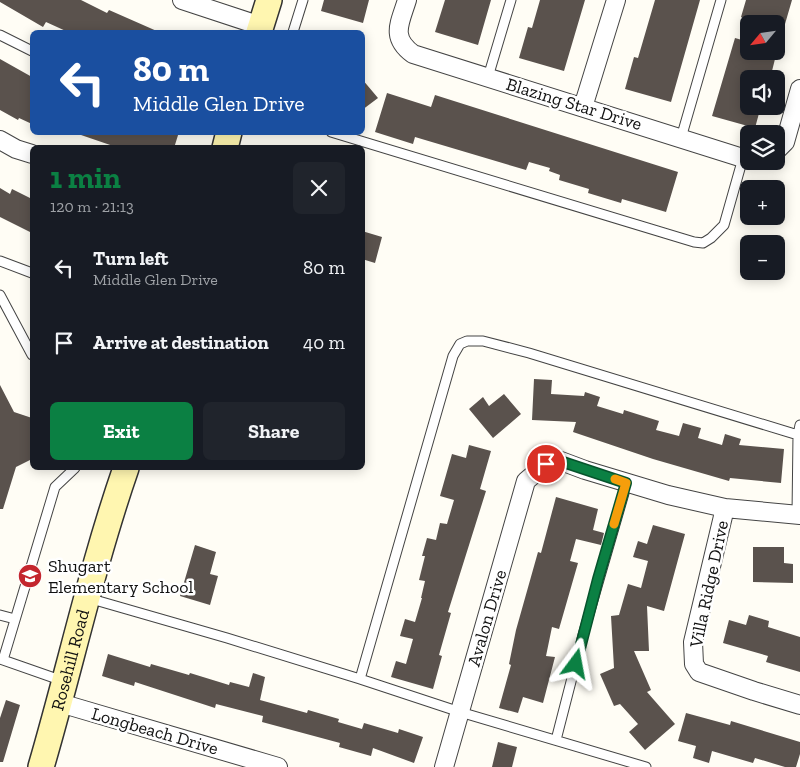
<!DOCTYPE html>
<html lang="en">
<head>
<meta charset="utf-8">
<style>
  body { margin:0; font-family:"Zilla Slab",serif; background:#20242c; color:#f1f3f6; height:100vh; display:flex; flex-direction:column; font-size:19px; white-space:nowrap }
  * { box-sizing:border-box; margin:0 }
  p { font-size:16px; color:#9ea1a6 }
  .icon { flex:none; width:28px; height:28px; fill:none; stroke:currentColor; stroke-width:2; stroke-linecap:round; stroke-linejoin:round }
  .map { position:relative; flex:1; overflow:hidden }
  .side { position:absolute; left:30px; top:145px; width:335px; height:325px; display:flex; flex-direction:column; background:#171b24; border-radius:8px; box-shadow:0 2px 12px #0003 }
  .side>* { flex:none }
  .guide { position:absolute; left:30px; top:30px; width:335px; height:105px; border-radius:8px; box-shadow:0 2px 12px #0003; background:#1a4fa0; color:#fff; overflow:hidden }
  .needle { width:32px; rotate:241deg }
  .tools { position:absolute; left:740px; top:15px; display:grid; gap:10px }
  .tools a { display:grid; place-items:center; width:45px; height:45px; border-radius:8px; background:#171b24; box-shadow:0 2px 12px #0003; font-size:25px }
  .pin { position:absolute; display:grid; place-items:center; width:42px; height:42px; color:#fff; margin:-21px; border:2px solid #fff; border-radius:50%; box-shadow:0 1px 5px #0007 }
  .me { position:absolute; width:55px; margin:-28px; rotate:13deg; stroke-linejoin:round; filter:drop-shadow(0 0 4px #0008) }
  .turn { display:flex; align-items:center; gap:18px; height:105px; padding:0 20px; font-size:22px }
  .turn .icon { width:65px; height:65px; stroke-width:2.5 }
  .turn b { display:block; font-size:35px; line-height:42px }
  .round { display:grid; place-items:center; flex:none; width:52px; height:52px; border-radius:8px; background:#20242c }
  .summary { display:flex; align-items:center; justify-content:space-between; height:85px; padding:0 20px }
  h1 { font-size:30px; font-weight:700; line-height:38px; color:#0b8043 }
  .action { display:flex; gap:10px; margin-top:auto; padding:10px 20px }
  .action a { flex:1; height:58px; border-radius:8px; background:#0b8043; color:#fff; font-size:20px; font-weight:700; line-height:58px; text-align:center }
  .action a+a { background:#20242c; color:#f1f3f6 }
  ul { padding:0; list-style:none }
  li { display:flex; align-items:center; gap:15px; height:75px; padding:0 20px }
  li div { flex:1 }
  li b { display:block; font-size:19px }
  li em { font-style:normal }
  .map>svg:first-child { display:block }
  .building { fill:#5a524d }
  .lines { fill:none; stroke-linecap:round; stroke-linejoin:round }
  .lane-casing { stroke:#444; stroke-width:11 }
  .street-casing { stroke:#444; stroke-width:20 }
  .secondary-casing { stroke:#333; stroke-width:28 }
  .lane { stroke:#fff; stroke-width:9 }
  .street { stroke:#fff; stroke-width:18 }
  .secondary { stroke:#fff6b0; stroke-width:25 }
  .route-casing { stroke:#07532c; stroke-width:12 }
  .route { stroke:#0b8043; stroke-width:9 }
  .slow { stroke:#f59e0b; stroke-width:9 }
  .labels { text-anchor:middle; stroke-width:5; stroke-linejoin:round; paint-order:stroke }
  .street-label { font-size:18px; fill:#111; stroke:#fff }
  .poi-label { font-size:18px; fill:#111; stroke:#fff; text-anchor:start }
</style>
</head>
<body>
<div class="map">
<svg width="800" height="767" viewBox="0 0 800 767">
  <rect width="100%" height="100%" fill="#fffdf5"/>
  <path class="building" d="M 0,0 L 81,0 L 107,13 L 109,10 L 159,32 L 68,32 L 46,22 L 43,27 L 0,2 Z
    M 324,0 L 369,0 L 363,23 L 321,11 Z
    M 445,0 L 491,0 L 478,45 L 435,32 Z
    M 540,0 L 585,0 L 564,71 L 519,58 L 528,27 L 532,28 Z
    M 655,0 L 700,0 L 671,102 L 625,89 L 634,57 L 638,58 Z
    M 746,0 L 792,0 L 785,24 L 765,24 L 741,17 Z
    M 735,38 L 749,42 L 749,51 L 777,51 L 770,79 L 749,79 L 749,106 L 761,106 L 755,128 L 712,116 Z
    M 0,59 L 32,77 L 32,124 L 19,118 L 18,120 L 0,110 Z
    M 362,79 L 378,98 L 362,110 Z
    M 387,93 L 431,107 L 435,95 L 678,172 L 666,212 L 622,199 L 621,203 L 588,193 L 589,189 L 559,180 L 560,175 L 549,171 L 550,168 L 529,162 L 526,170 L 415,137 L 413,144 L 375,132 Z
    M 81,132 L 179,132 L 174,148 L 119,148 L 81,135 Z
    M 0,188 L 10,194 L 12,189 L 32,199 L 32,233 L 0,217 Z
    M 362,231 L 382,237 L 375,263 L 362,259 Z
    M 534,379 L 552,380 L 551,394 L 584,396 L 585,392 L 600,397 L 597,406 L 623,414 L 624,410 L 659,421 L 656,430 L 679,436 L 683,423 L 701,428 L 698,438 L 722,445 L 725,434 L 741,439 L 739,445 L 784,449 L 781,483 L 730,478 L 729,481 L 653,459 L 573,432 L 576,422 L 532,420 Z
    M 0,385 L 14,412 L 32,418 L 32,459 L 16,467 L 3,509 L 0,509 Z
    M 504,394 L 521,414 L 493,438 L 469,409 L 483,397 L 489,406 Z
    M 469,445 L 491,451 L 480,489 L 486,491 L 448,612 L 451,613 L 439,655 L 442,656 L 433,689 L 391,677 L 396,661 L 406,664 L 413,639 L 400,636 L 405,619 L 415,622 L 422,598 L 421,598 L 425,581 L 419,580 L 425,556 L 422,556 L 427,538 L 436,540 L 440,523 L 447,524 L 454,500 L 440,496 L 452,454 L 466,458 Z
    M 556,497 L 598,509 L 593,530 L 604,533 L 601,545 L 576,539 L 570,561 L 578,563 L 559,629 L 552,627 L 546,656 L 555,657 L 543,703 L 523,697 L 518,713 L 499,708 L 511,665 L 509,664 L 516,630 L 538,552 L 541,553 Z
    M 653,525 L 685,534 L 664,611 L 647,606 L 649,651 L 634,651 L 651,690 L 647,692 L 675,724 L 645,750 L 629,732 L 638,724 L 620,704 L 614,706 L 600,674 L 614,668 L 611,616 L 619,615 L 628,584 L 641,588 L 648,561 L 633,557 L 638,541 L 647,544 Z
    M 195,545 L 216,552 L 210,574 L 218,576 L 210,605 L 180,596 Z
    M 753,547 L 784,547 L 784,563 L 793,564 L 793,583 L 753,582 Z
    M 749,615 L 769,621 L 768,627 L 800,637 L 800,672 L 766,662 L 768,656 L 723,643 L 729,620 L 746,625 Z
    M 108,654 L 150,667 L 151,664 L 189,675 L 190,673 L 229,685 L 230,682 L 249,687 L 253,673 L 265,677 L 260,700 L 307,713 L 308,710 L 339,719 L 338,722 L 362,729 L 364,723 L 398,733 L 399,729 L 423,737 L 414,763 L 373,748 L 371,756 L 339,747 L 340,743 L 262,722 L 263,716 L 216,704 L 215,708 L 135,682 L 134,686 L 102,676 Z
    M 6,700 L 20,705 L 3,762 L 0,762 L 0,718 Z
    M 686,713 L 730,725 L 731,721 L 800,742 L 800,754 L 796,767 L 785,767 L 755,758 L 753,763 L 712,751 L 709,763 L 693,758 L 696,746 L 678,741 Z
    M 498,742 L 517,747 L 512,767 L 492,767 Z"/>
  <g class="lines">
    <g class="lane-casing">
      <path id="lane" d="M 293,32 L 303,0
        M 0,35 L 32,51
        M 488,77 L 511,0
        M 331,132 L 694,242 L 703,243 L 711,238 L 724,225 L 743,158
        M 681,138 L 721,0
        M 0,261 L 32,273
        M 0,295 L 32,355
        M 797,515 L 798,435 L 800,425
        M 88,598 L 227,638 L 360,679 L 453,356 L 460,344 L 467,341 L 483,341 L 529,353 L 798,435
        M 0,615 L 15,619
        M 0,659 L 63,681
        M 3,660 L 55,487 L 75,468
        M 360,679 L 460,712 L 646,767
        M 556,740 L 583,635 L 627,483"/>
    </g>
    <g class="street-casing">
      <path id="street" d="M 182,0 L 261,26
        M 407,0 C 400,23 390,37 413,54 L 749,160
        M 583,107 L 616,0
        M 0,140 L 16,149 L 32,154
        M 776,151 L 785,142 L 800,89
        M 725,508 L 693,642 L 694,664 L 699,672 L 754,691 L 800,705
        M 60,703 L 278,767
        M 444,767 L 526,481 L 546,464 L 561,461 L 585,470 L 668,495 L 725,508 L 800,515"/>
    </g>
    <g class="secondary-casing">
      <g id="secondary">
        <path d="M 259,32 L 269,0"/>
        <path d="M 225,148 L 229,132"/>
        <path id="s1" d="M 41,767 C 70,668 92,566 126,468"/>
      </g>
    </g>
    <use href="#lane" class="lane"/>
    <use href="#street" class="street"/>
    <use href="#secondary" class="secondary"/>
  </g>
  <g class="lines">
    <g class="route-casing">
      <path id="route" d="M 546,464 L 560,461 L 626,483 L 598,579 L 576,664"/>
    </g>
    <use href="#route" class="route"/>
    <path class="slow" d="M 614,524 L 626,483 L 615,479"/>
  </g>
  <defs>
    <g id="school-disc" transform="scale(1.25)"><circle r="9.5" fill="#c4262e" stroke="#fff"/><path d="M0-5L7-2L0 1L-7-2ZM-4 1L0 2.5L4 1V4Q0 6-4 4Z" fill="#fff"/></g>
  </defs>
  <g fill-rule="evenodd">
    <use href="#school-disc" x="30" y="576"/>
  </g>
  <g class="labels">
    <g class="street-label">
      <text transform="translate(574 104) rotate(17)" y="6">Blazing Star Drive</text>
      <text transform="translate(709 584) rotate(-78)" y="6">Villa Ridge Drive</text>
      <text transform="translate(487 618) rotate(-74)" y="6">Avalon Drive</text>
      <text dy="6" stroke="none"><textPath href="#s1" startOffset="111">Rosehill Road</textPath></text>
      <text transform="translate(155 731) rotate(16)" y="6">Longbeach Drive</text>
    </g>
    <g class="poi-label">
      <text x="48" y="572">Shugart<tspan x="48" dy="21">Elementary School</tspan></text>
    </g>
  </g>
</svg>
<div class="tools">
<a><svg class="needle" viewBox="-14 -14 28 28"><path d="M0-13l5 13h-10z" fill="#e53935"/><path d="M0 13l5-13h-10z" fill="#9ea1a6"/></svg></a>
<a><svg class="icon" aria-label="sound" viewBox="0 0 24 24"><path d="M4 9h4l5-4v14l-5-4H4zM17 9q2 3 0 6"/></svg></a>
<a><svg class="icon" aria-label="layers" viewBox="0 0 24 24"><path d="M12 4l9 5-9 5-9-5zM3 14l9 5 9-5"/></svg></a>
<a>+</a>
<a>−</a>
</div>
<div class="pin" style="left:546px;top:464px;background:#d93025"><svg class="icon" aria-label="arrive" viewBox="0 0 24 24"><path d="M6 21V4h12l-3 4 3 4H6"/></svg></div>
<svg class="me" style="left:576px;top:664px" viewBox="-20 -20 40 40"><path d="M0-17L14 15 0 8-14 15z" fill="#0b8043" stroke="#fff" stroke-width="4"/></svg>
<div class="guide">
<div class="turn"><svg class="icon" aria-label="left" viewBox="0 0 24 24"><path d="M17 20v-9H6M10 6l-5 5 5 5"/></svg><div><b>80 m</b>Middle Glen Drive</div></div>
</div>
<section class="side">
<div class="summary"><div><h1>1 min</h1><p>120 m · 21:13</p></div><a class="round"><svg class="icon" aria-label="close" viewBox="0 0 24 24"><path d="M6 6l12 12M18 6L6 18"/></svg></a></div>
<ul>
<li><svg class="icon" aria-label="left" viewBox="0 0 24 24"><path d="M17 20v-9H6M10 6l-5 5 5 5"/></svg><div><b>Turn left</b><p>Middle Glen Drive</p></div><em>80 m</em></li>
<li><svg class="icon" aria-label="arrive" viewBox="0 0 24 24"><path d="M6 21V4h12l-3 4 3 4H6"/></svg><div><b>Arrive at destination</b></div><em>40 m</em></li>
</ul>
<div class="action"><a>Exit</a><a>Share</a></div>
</section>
</div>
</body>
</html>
